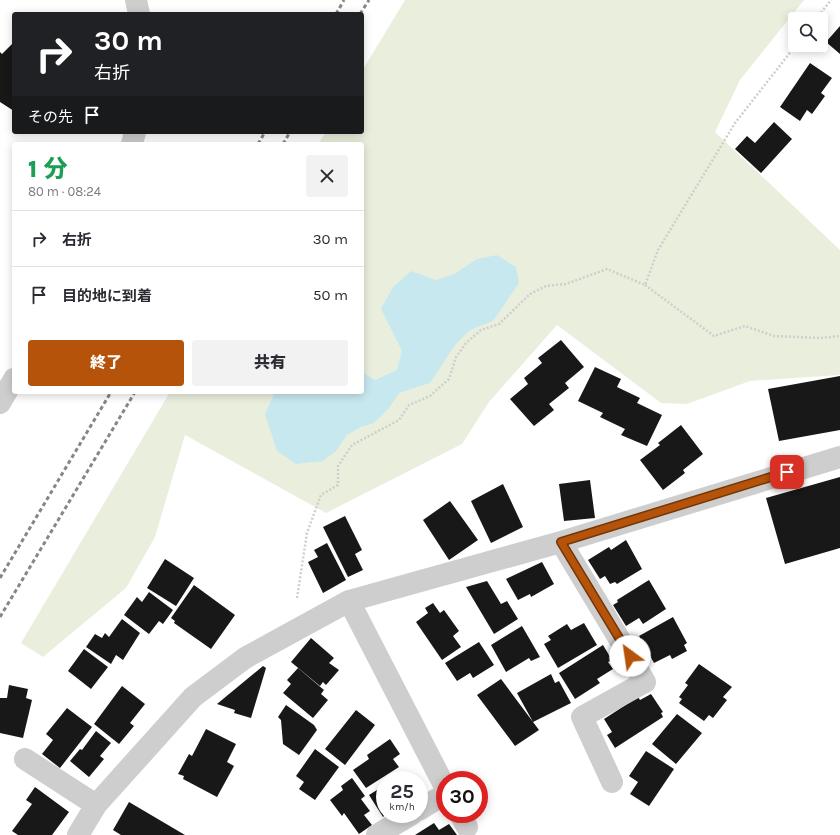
<!DOCTYPE html>
<html lang="ja">
<head>
<meta charset="utf-8">
<style>
  body { margin:0; font-family:Karla,"Noto Sans JP",sans-serif; background:#f2f2f3; color:#2b2b33; height:100vh; display:flex; flex-direction:column; font-size:15px; white-space:nowrap }
  * { box-sizing:border-box; margin:0 }
  p { font-size:13px; color:#7c7c81 }
  .icon { flex:none; width:22px; height:22px; fill:none; stroke:currentColor; stroke-width:2; stroke-linecap:round; stroke-linejoin:round }
  .map { position:relative; flex:1; overflow:hidden }
  .drawer { position:absolute; left:12px; top:142px; width:352px; height:252px; display:flex; flex-direction:column; background:#fff; border-radius:4px; box-shadow:0 2px 10px #0003 }
  .drawer>* { flex:none }
  .banner { position:absolute; left:12px; top:12px; width:352px; height:122px; border-radius:4px; box-shadow:0 2px 10px #0003; background:#202124; color:#fff; overflow:hidden }
  .controls { position:absolute; left:788px; top:12px; display:grid; gap:8px }
  .controls a { display:grid; place-items:center; width:40px; height:40px; border-radius:4px; background:#fff; box-shadow:0 2px 10px #0003; font-size:20px }
  .speed { position:absolute; left:376px; top:771px; display:flex; gap:8px; font-size:20px; font-weight:700; text-align:center }
  .speed>* { display:grid; place-content:center; width:52px; height:52px; border-radius:50%; background:#fff; box-shadow:0 2px 10px #0003; line-height:1 }
  .speed small { font-size:10px; font-weight:400 }
  .speed .limit { border:6px solid #d22; background:#fff; color:#111 }
  .pin { position:absolute; display:grid; place-items:center; width:34px; height:34px; color:#fff; margin:-17px; border-radius:8px; box-shadow:0 2px 6px #0006 }
  .me { position:absolute; width:44px; margin:-22px; rotate:329deg; stroke-linejoin:round; filter:drop-shadow(0 0 3px #0008) }
  .turn { display:flex; align-items:center; gap:14px; height:84px; padding:0 16px; font-size:18px }
  .turn .icon { width:52px; height:52px; stroke-width:2.5 }
  .turn b { display:block; font-size:28px; line-height:34px }
  .then { display:flex; align-items:center; height:38px; padding:0 16px; background:#0003; gap:8px; font-size:15px }
  .round { display:grid; place-items:center; flex:none; width:42px; height:42px; border-radius:4px; background:#f2f2f3 }
  .head { display:flex; align-items:center; justify-content:space-between; height:68px; padding:0 16px }
  h1 { font-size:24px; font-weight:800; line-height:30px; color:#1e9e55 }
  .action { display:flex; gap:8px; margin-top:auto; padding:8px 16px }
  .action a { flex:1; height:46px; border-radius:4px; background:#b45309; color:#fff; font-size:16px; font-weight:800; line-height:46px; text-align:center }
  .action a+a { background:#f2f2f3; color:#2b2b33 }
  ul { padding:0; list-style:none }
  li { display:flex; align-items:center; gap:12px; height:56px; padding:0 16px; border-top:1px solid #e1e1e2 }
  li div { flex:1 }
  li b { display:block; font-size:15px }
  li em { font-style:normal }
  .map>svg:first-child { display:block }
  .green { fill:#eaefdd }
  .water { fill:#c8e8f0 }
  .building { fill:#181818 }
  .lines { fill:none; stroke-linecap:round; stroke-linejoin:round }
  .path { stroke:#cecece; stroke-width:2.5; stroke-dasharray:2 2; stroke-linecap:butt }
  .minor { stroke:#cecece; stroke-width:22 }
  .rail { stroke:#868686; stroke-width:3; stroke-dasharray:4 3; stroke-linecap:butt }
  .route-casing { stroke:#753606; stroke-width:10 }
  .route { stroke:#b45309; stroke-width:7 }
</style>
</head>
<body>
<div class="map">
<svg width="840" height="835" viewBox="0 0 840 835">
  <rect width="100%" height="100%" fill="#fff"/>
  <path class="green" d="M 405,0 L 804,0 L 740,80 L 715,132 L 840,250 L 840,375 L 750,381 L 687,404 L 661,403 L 557,325 L 489,402 L 462,444 L 326,513 L 185,435 L 155,537 L 126,588 L 43,657 L 21,643 L 170,392 L 362,392 L 362,144 L 318,144 L 326,132 L 362,132 L 362,71 Z"/>
  <path class="water" d="M 497,255 L 516,267 L 519,283 L 493,321 L 470,330 L 455,345 L 430,383 L 399,393 L 389,408 L 374,423 L 361,427 L 347,435 L 336,451 L 323,461 L 296,464 L 277,451 L 265,414 L 275,392 L 362,392 L 362,372 L 375,380 L 397,370 L 402,351 L 381,309 L 393,287 L 411,271 L 436,280 L 454,274 L 477,259 Z"/>
  <path class="building" d="M 840,26 L 840,54 L 826,42 Z
    M 14,42 L 14,111 L 0,102 L 0,52 L 2,54 Z
    M 810,63 L 832,78 L 821,93 L 825,96 L 812,114 L 807,110 L 800,121 L 780,107 Z
    M 774,122 L 792,139 L 761,173 L 735,149 L 747,136 L 755,143 Z
    M 561,340 L 584,367 L 565,383 L 569,388 L 549,404 L 554,410 L 534,426 L 510,399 L 528,384 L 524,378 L 542,363 L 538,358 Z
    M 595,367 L 621,379 L 617,387 L 640,398 L 637,403 L 662,415 L 647,446 L 621,435 L 625,429 L 600,417 L 603,413 L 578,401 Z
    M 840,376 L 840,430 L 779,441 L 768,389 Z
    M 681,425 L 703,454 L 683,470 L 685,473 L 663,490 L 640,460 L 660,445 L 658,443 Z
    M 840,477 L 840,548 L 785,564 L 766,498 Z
    M 590,480 L 595,518 L 564,521 L 559,484 Z
    M 503,484 L 523,527 L 491,543 L 471,501 Z
    M 450,501 L 478,540 L 449,560 L 423,520 Z
    M 345,516 L 362,550 L 355,554 L 363,570 L 348,577 L 323,527 Z
    M 626,540 L 642,569 L 617,584 L 615,582 L 610,584 L 605,576 L 600,579 L 588,560 L 609,547 L 611,550 Z
    M 327,543 L 346,580 L 323,593 L 308,562 L 318,557 L 314,550 Z
    M 165,559 L 194,578 L 176,606 L 147,588 Z
    M 542,562 L 554,584 L 531,597 L 530,594 L 518,600 L 506,579 Z
    M 649,580 L 666,609 L 643,624 L 639,618 L 626,626 L 613,605 L 618,602 L 617,600 Z
    M 487,581 L 501,604 L 507,601 L 518,619 L 494,634 L 466,587 Z
    M 194,585 L 235,615 L 211,649 L 174,623 L 175,621 L 171,618 Z
    M 149,592 L 173,610 L 163,624 L 159,621 L 149,634 L 124,615 L 137,597 L 142,602 Z
    M 433,603 L 440,613 L 444,610 L 459,631 L 453,636 L 461,647 L 442,660 L 416,622 L 428,613 L 425,608 Z
    M 673,617 L 687,643 L 684,645 L 687,651 L 672,659 L 670,655 L 654,663 L 639,636 Z
    M 122,619 L 140,633 L 123,660 L 116,655 L 111,664 L 86,647 L 95,634 L 102,638 L 105,633 L 109,637 Z
    M 584,623 L 597,645 L 558,668 L 544,644 L 551,640 L 548,636 L 567,624 L 571,630 Z
    M 522,626 L 540,657 L 531,661 L 529,658 L 506,672 L 491,645 Z
    M 311,638 L 334,658 L 329,663 L 339,670 L 326,685 L 323,682 L 320,686 L 291,662 Z
    M 479,642 L 494,665 L 473,678 L 470,673 L 457,681 L 445,663 Z
    M 603,645 L 612,660 L 608,662 L 613,669 L 597,679 L 600,683 L 575,699 L 559,673 Z
    M 84,649 L 108,667 L 91,689 L 68,671 Z
    M 699,664 L 732,687 L 723,697 L 727,700 L 713,718 L 709,715 L 704,721 L 679,703 L 682,699 L 679,697 L 688,685 L 685,683 Z
    M 263,666 L 266,668 L 251,718 L 234,713 L 235,710 L 217,704 Z
    M 298,668 L 324,690 L 321,694 L 328,700 L 313,718 L 283,693 L 291,684 L 287,680 Z
    M 551,674 L 555,683 L 559,681 L 571,703 L 533,722 L 517,693 Z
    M 501,679 L 539,730 L 515,746 L 477,695 Z
    M 9,685 L 28,689 L 26,698 L 32,700 L 23,738 L 0,733 L 0,698 L 7,698 Z
    M 122,686 L 145,704 L 130,723 L 134,726 L 119,744 L 94,724 Z
    M 651,694 L 663,712 L 661,713 L 663,717 L 615,748 L 607,735 L 612,732 L 604,719 L 638,697 L 640,700 Z
    M 286,705 L 314,725 L 317,730 L 299,755 L 283,744 L 281,720 L 278,717 Z
    M 67,708 L 92,727 L 60,768 L 42,754 L 53,740 L 46,734 Z
    M 356,710 L 375,725 L 345,765 L 325,749 Z
    M 677,714 L 702,733 L 676,764 L 652,744 Z
    M 206,729 L 236,744 L 227,762 L 234,766 L 217,797 L 183,779 L 184,776 L 178,774 L 189,754 L 192,756 Z
    M 96,731 L 111,743 L 100,756 L 104,759 L 89,777 L 70,761 L 80,749 L 82,750 Z
    M 390,739 L 400,754 L 393,759 L 399,767 L 366,788 L 353,770 L 369,759 L 367,755 Z
    M 315,749 L 339,767 L 315,800 L 299,789 L 304,782 L 296,776 Z
    M 646,751 L 674,769 L 649,806 L 630,794 L 638,782 L 629,776 Z
    M 403,773 L 408,780 L 392,780 Z
    M 352,778 L 365,796 L 361,799 L 370,811 L 364,815 L 372,825 L 359,834 L 344,813 L 342,816 L 330,800 L 343,790 L 341,786 Z
    M 385,785 L 385,814 L 397,814 L 389,820 L 385,815 L 383,817 L 369,795 Z
    M 35,787 L 69,812 L 52,835 L 18,835 L 12,831 L 32,804 L 26,800 Z
    M 129,802 L 185,835 L 121,835 L 113,830 Z
    M 434,823 L 439,830 L 449,824 L 457,835 L 415,835 Z"/>
  <g class="lines">
    <path class="path" d="M 816,19 L 831,0
      M 645,285 L 714,336 L 745,326 L 774,336 L 821,338 L 840,336
      M 297,598 L 307,533 L 321,495 L 338,485 L 338,466 L 352,445 L 399,420 L 409,405 L 430,396 L 449,379 L 456,357 L 466,343 L 481,330 L 499,324 L 530,294 L 546,286 L 566,284 L 607,269 L 645,285 L 658,250 L 735,123 L 796,45"/>
    <path class="minor" d="M 136,0 L 139,14
      M 132,144 L 135,132
      M 0,403 L 14,379
      M 561,542 L 645,682 L 582,717 L 612,782
      M 349,601 L 445,787
      M 25,759 L 96,805
      M 419,810 L 445,794
      M 460,814 L 467,827
      M 78,835 L 96,805 L 193,697 L 245,658 L 349,601 L 561,542 L 840,457
      M 377,835 L 412,814"/>
    <path class="rail" d="M 336,14 L 344,0
      M 360,14 L 369,0
      M 258,144 L 265,132
      M 283,144 L 290,132
      M 0,578 L 111,392
      M 0,617 L 135,392"/>
  </g>
  <g class="lines">
    <g class="route-casing">
      <path id="route" d="M 630,656 L 561,542 L 787,472"/>
    </g>
    <use href="#route" class="route"/>
  </g>
</svg>
<div class="controls">
<a><svg class="icon" aria-label="search" viewBox="0 0 24 24"><circle cx="10" cy="10" r="6"/><path d="M15 15l6 6"/></svg></a>
</div>
<div class="speed"><div>25<small>km/h</small></div><div class="limit">30</div></div>
<div class="pin" style="left:787px;top:472px;background:#d93025"><svg class="icon" aria-label="arrive" viewBox="0 0 24 24"><path d="M6 21V4h12l-3 4 3 4H6"/></svg></div>
<svg class="me" style="left:630px;top:656px" viewBox="-20 -20 40 40"><circle r="19" fill="#fff"/><path d="M0-13L10 11 0 6-10 11z" fill="#b45309"/></svg>
<div class="banner">
<div class="turn"><svg class="icon" aria-label="right" viewBox="0 0 24 24"><path d="M7 20v-9h11M14 6l5 5-5 5"/></svg><div><b>30 m</b>右折</div></div>
<div class="then">その先<svg class="icon" aria-label="arrive" viewBox="0 0 24 24"><path d="M6 21V4h12l-3 4 3 4H6"/></svg></div>
</div>
<section class="drawer">
<div class="head"><div><h1>1 分</h1><p>80 m · 08:24</p></div><a class="round"><svg class="icon" aria-label="close" viewBox="0 0 24 24"><path d="M6 6l12 12M18 6L6 18"/></svg></a></div>
<ul>
<li><svg class="icon" aria-label="right" viewBox="0 0 24 24"><path d="M7 20v-9h11M14 6l5 5-5 5"/></svg><div><b>右折</b></div><em>30 m</em></li>
<li><svg class="icon" aria-label="arrive" viewBox="0 0 24 24"><path d="M6 21V4h12l-3 4 3 4H6"/></svg><div><b>目的地に到着</b></div><em>50 m</em></li>
</ul>
<div class="action"><a>終了</a><a>共有</a></div>
</section>
</div>
</body>
</html>
